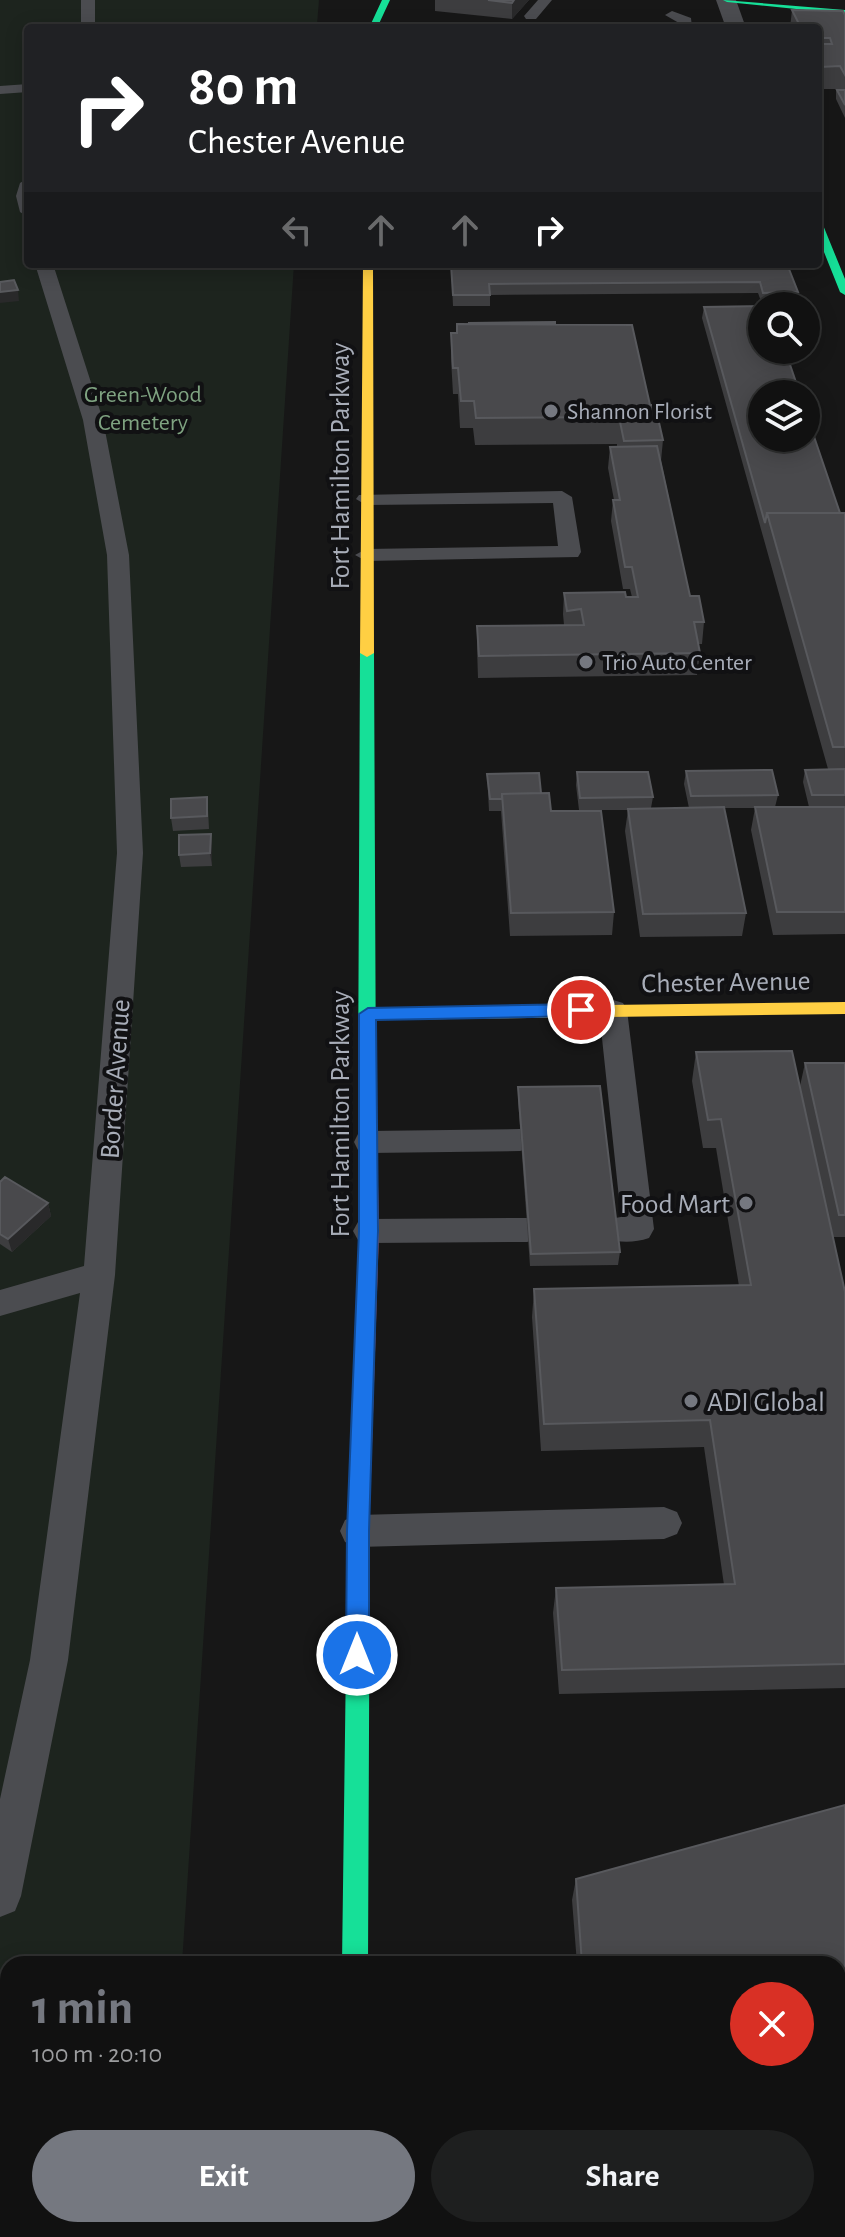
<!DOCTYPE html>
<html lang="en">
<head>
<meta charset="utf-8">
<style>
  body { margin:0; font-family:"Alegreya Sans",sans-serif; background:#1e1f1f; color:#f1f3f6; height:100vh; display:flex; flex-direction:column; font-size:30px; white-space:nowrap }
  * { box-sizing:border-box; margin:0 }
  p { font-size:26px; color:#9c9d9f }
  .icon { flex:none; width:44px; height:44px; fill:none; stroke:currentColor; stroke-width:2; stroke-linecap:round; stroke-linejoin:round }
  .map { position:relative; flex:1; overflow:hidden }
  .drawer { position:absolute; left:0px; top:1956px; width:846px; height:282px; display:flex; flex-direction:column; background:#111; border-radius:24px 24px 0 0; box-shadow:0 4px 20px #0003,0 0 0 2px #303131 }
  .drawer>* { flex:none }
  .guide { position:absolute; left:24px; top:24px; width:798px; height:244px; border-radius:8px; box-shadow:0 4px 20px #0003,0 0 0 2px #303131; background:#202124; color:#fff; overflow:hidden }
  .controls { position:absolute; left:748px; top:292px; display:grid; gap:16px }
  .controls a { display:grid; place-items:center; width:72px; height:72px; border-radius:50%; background:#111; box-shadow:0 4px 20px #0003,0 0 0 2px #303131; font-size:40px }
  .pin { position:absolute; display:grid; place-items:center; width:68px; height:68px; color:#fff; margin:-34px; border:4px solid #fff; border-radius:50%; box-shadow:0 2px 8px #0007 }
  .me { position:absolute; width:88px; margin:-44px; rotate:0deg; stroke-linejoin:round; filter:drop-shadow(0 0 6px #0008) }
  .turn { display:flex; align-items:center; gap:28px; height:168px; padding:0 32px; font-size:36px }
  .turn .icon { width:104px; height:104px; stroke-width:2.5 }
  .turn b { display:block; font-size:56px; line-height:68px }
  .lanes { display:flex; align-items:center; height:76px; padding:0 32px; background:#0003; justify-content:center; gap:40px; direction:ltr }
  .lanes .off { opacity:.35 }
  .round { display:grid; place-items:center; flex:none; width:84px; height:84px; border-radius:42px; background:#1e1f1f }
  .summary { display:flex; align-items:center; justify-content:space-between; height:136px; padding:0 32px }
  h1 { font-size:48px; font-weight:700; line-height:60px; color:#757880 }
  .cta { display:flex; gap:16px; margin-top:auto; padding:16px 32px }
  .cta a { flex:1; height:92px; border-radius:48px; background:#757880; color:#fff; font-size:32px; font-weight:700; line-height:92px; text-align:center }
  .cta a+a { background:#1e1f1f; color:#f1f3f6 }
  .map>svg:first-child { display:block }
  .green { fill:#1d241e }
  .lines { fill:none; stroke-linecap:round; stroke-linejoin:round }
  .lane { fill:#4b4c50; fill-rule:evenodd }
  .street { fill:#4b4c50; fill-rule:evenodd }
  .fast { fill:#16e098; fill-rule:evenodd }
  .slow { fill:#ffcf43; fill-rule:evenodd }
  .jam { fill:#f24e42; fill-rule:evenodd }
  .wall { fill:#3d3d3f }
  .shaded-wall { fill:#29292a }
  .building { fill:#49494c; stroke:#58595d; stroke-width:2 }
  .route { fill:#1a73e8; stroke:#114b97; stroke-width:2 }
  .poi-dot { fill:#757880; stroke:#111113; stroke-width:3 }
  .labels { text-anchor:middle; stroke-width:8; stroke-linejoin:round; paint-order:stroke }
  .far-park-label { font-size:24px; fill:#7fa381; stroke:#111113 }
  .far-poi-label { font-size:24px; fill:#a8adb8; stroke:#111113; text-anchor:start }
  .street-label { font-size:28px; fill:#a8adb8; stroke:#111113 }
  .poi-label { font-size:28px; fill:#a8adb8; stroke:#111113; text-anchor:end }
</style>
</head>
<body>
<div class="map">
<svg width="845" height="2237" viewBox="0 0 845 2237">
  <rect width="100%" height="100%" fill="#171717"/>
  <path class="green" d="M 0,0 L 319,0 L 317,25 L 310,28 L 28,28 L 28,264 L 294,264 L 182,1964 L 8,1964 L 8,2230 L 165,2230 L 164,2237 L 0,2237 Z"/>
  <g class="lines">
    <path class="lane" d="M 81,0 L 95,0 L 95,28 L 81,28 Z
      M 538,0 L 552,0 L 536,19 L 526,19 L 524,16 Z
      M 672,11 L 691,18 L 692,28 L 678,28 L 679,23 L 665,15 Z
      M 28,84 L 28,92 L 0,94 L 0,86 Z
      M 28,178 L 28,217 L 20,212 L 16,196 L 20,183 Z
      M 35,264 L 53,264 L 103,420 L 129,555 L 143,853 L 115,1275 L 68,1660 L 21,1896 L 15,1911 L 0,1917 L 0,1799 L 30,1660 L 80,1293 L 0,1316 L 0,1290 L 84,1266 L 117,853 L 107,555 L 83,420 Z
      M 562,491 L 572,497 L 581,552 L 578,557 L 366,561 L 355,555 L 366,549 L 558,546 L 553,503 L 366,505 L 356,499 L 359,495 Z
      M 613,1000 L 623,1003 L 627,1010 L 654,1229 L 649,1238 C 634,1243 619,1243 604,1238 L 599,1229 L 604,1220 L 621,1217 L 599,1010 L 603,1003 Z
      M 520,1129 L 531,1132 L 535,1140 L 531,1148 L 520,1151 L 369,1153 L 358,1150 L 354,1142 L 358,1134 L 369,1131 Z
      M 527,1218 L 538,1221 L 543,1230 L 538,1239 L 527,1242 L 369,1243 L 358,1240 L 353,1231 L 358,1222 L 369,1219 Z
      M 664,1507 L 677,1512 L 682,1523 L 677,1534 L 664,1539 L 358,1547 L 345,1542 L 340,1531 L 345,1520 L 358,1515 Z"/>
    <path class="street" d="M 716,0 L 736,0 L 746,28 L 726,28 Z"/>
    <path class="fast" d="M 382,0 L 390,0 L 377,28 L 369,28 Z
      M 723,0 L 845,10 L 845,14 L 727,2 Z
      M 818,222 L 823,225 L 845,279 L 845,295 L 840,292 L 818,237 Z
      M 367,649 L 374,653 L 376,1093 L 367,1100 L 358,1093 L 360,653 Z
      M 359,1495 L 367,1498 L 370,1505 L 368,1964 L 342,1964 L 348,1505 L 351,1498 Z
      M 340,2230 L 368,2230 L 368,2237 L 340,2237 Z"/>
    <path class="slow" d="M 363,264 L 373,264 L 374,653 L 367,657 L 360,653 Z
      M 845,1002 L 845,1014 L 368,1020 L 359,1014 L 368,1008 Z"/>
    <path class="jam" d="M 367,1086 L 376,1093 L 379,1231 L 370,1505 L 367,1512 L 359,1515 L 351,1512 L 348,1505 L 359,1231 L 358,1093 Z"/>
  </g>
  <path class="wall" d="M 435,0 L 529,0 L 512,19 L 435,11 Z
    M 792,10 L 801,28 L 790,28 Z
    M 845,15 L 845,118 L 836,99 L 836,89 L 818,89 L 818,28 Z
    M 451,264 L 787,264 L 798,292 L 796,303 L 762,304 L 758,293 L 490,295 L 490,306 L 453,306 Z
    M 704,307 L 840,513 L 845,513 L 845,769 L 828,769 L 702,318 Z
    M 555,324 L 650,405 L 663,440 L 661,461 L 690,596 L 704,622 L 702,644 L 698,644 L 700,653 L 697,675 L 478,678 L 477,648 L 477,626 L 564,625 L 563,614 L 564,593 L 632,597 L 630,589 L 623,589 L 611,521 L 613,500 L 614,500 L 608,468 L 610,447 L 617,447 L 617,444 L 475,445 L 473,428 L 460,428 L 458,394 L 453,394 L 451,359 L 451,333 Z
    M 845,769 L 845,934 L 773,935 L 751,830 L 755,808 L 724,808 L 746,913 L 742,936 L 640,937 L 625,831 L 628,810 L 579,810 L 576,785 L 577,772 L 653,797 L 651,808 L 689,808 L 684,784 L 686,771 L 778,795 L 775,807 L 809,807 L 803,782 L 805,770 Z
    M 487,774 L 541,793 L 551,811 L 614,912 L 612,935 L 510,936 L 501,811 L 489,811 Z
    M 208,809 L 209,829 L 173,831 L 171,818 Z
    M 211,834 L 212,846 L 212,866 L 181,867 L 179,855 Z
    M 696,1052 L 845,1292 L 845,1688 L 559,1694 L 553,1613 L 556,1588 L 724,1585 L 704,1447 L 541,1451 L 532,1317 L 534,1289 L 739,1286 L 716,1148 L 703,1148 L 692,1081 Z
    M 805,1063 L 845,1063 L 845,1237 L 833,1237 L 800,1086 Z
    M 518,1087 L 620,1252 L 618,1265 L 530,1266 L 518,1100 Z
    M 0,1182 L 48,1203 L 51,1216 L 12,1252 L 0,1244 Z
    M 845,1805 L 845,2170 L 838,2168 L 838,1964 L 577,1964 L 572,1900 L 576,1879 Z"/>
  <path class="shaded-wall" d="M 514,0 L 529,0 L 512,19 L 512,3 Z
    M 18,290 L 19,301 L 0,303 L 0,292 Z
    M 211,834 L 212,846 L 212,866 L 210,853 Z
    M 48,1203 L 51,1216 L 12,1252 L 8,1239 Z"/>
  <path class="building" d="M 488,0 L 514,0 L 512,3 Z
    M 792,10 L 843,11 L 845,15 L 845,75 L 840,66 L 820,67 L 818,63 L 818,44 L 832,44 L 830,38 L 818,38 L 818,28 L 801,28 Z
    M 837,90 L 845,90 L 845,105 Z
    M 451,264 L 787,264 L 798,292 L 763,293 L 760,282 L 489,284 L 490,295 L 453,295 Z
    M 14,280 L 18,290 L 0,292 L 0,282 Z
    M 762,306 L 762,350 L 785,350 L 800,394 L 762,394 L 762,438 L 806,438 L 806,413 L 840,513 L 767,513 L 765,523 L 704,307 Z
    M 555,322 L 555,324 L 469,324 L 469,323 Z
    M 457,324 L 632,325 L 650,405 L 655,405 L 663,440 L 624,441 L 619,417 L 476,418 L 474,401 L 461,401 L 458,368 L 453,368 L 451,333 L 457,333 Z
    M 657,446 L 690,596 L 699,596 L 704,622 L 694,622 L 700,653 L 479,656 L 477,626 L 584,625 L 581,609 L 567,611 L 564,593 L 625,592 L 626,597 L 638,597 L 632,567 L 625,567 L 613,500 L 620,500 L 610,447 Z
    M 767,513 L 845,513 L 845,747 L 833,747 Z
    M 845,769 L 845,795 L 812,795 L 805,770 Z
    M 772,770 L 778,795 L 691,796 L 686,771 Z
    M 577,772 L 648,772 L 653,797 L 580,798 Z
    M 539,773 L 541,793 L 502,794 L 502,799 L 490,799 L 487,774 Z
    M 549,793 L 551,811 L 601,811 L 614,912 L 511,913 L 502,794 Z
    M 207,797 L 207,816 L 171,818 L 171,799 Z
    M 724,807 L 746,913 L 643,914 L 628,809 Z
    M 755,807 L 845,807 L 845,912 L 777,912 Z
    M 211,834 L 210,853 L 179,855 L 179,835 Z
    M 792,1051 L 845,1292 L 845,1664 L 562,1670 L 556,1588 L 735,1584 L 710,1420 L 544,1424 L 534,1289 L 751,1285 L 721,1119 L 708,1120 L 696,1052 Z
    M 805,1063 L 845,1063 L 845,1215 L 839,1215 Z
    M 600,1086 L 620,1252 L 531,1254 L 518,1087 Z
    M 5,1177 L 48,1203 L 8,1239 L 0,1234 L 0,1182 Z
    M 845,1805 L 845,2152 L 838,2150 L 838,1964 L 582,1964 L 576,1879 Z"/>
  <path class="route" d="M 581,1004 L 590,1010 L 581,1016 L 376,1020 L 378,1231 L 369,1531 L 369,1655 L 365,1662 L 357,1666 L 349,1662 L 346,1655 L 347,1531 L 359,1231 L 359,1014 L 368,1008 Z"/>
  <g class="poi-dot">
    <circle cx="551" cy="411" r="8"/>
    <circle cx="586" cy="662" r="8"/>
    <circle cx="746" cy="1203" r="8"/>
    <circle cx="691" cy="1401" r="8"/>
  </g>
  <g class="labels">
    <g class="far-park-label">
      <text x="143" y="402">Green-Wood<tspan x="143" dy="28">Cemetery</tspan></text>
    </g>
    <g class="far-poi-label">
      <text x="567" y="419">Shannon Florist</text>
      <text x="602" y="670">Trio Auto Center</text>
    </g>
    <g class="street-label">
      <text transform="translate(339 466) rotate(-90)" y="10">Fort Hamilton Parkway</text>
      <text transform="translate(726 981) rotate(-1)" y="10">Chester Avenue</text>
      <text transform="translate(114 1079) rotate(-86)" y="10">Border Avenue</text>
      <text transform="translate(339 1114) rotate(-90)" y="10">Fort Hamilton Parkway</text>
    </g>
    <g class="poi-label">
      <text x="730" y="1213">Food Mart</text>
      <text x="707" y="1411" text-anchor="start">ADI Global</text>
    </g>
  </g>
</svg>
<div class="controls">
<a><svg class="icon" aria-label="search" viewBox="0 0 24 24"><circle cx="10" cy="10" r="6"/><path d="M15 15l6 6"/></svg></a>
<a><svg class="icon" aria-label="layers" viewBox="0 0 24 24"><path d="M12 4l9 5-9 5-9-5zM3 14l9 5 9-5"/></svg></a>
</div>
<div class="pin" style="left:581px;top:1010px;background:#d93025"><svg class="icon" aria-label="arrive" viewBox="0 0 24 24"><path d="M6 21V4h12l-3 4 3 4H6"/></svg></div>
<svg class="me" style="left:357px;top:1655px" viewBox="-20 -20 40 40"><circle r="17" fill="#1a73e8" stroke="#fff" stroke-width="3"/><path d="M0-11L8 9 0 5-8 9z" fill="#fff"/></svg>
<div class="guide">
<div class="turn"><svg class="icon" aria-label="right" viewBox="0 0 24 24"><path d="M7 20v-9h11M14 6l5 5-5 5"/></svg><div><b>80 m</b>Chester Avenue</div></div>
<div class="lanes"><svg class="icon off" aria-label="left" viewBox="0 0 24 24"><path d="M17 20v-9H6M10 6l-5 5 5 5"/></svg><svg class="icon off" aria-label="ahead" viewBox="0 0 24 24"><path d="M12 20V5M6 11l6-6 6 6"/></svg><svg class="icon off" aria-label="ahead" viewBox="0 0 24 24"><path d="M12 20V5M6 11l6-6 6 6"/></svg><svg class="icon" aria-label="right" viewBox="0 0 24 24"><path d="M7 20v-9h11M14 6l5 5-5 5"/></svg></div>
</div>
<section class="drawer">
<div class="summary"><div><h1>1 min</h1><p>100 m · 20:10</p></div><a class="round" style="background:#d93025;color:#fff"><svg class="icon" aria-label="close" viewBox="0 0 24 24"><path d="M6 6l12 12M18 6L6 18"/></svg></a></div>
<div class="cta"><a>Exit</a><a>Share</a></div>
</section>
</div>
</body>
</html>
